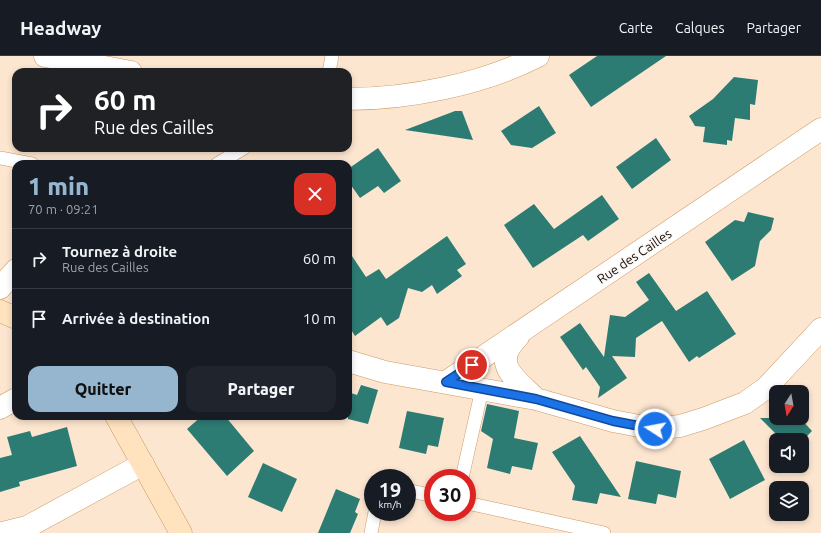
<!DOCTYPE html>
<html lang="fr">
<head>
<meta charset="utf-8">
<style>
  body { margin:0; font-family:Ubuntu,sans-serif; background:#20242c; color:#f1f3f6; height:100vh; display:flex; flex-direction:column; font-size:15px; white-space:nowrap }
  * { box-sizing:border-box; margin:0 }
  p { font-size:13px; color:#9ea1a6 }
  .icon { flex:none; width:22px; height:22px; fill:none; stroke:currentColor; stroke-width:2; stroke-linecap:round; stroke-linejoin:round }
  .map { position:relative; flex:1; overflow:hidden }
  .sheet { position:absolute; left:12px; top:104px; width:340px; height:260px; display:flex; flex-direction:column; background:#171b24; border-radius:12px; box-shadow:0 2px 6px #0003 }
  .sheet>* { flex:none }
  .guide { position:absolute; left:12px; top:12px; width:340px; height:84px; border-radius:12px; box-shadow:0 2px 6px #0003; background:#202124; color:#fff; overflow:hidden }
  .needle { width:26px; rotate:191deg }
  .fabs { position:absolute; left:769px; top:329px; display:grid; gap:8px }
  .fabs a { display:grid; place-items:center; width:40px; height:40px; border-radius:8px; background:#171b24; box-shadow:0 2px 6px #0003; font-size:20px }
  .speed { position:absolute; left:364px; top:413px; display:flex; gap:8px; font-size:20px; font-weight:700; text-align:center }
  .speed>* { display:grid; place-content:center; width:52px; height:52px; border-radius:50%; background:#171b24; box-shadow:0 2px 6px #0003; line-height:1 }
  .speed small { font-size:10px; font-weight:400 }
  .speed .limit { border:6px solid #d22; background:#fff; color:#111 }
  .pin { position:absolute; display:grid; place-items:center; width:34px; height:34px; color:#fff; margin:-17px; border:2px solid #fff; border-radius:50%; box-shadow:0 1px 4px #0007 }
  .me { position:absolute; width:44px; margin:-22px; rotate:281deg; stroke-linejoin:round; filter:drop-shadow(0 0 3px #0008) }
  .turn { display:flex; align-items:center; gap:14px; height:84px; padding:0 16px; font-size:18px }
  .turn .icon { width:52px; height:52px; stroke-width:2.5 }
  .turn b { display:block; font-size:28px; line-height:34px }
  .round { display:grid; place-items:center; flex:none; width:42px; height:42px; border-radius:12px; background:#20242c }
  .headline { display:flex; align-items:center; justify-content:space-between; height:68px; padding:0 16px }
  h1 { font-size:24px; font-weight:800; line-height:30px; color:#96b5ce }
  .action { display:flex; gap:8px; margin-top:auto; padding:8px 16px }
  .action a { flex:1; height:46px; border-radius:12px; background:#96b5ce; color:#111; font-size:16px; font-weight:800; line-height:46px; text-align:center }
  .action a+a { background:#20242c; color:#f1f3f6 }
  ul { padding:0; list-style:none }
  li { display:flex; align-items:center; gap:12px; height:60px; padding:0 16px; border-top:1px solid #363941 }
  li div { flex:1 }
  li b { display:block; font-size:15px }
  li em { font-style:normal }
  header { display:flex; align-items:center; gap:24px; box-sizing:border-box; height:56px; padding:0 20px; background:#171b24; border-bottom:1px solid #363941 }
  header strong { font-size:19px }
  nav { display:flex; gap:22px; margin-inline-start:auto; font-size:14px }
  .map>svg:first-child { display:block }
  .building { fill:#2d7c74 }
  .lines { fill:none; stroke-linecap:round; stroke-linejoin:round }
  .lane-casing { stroke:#ce9962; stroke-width:14 }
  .street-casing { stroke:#ce9962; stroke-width:23 }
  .secondary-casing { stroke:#ce9962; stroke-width:23 }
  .lane { stroke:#fff; stroke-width:13 }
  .street { stroke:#fff; stroke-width:22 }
  .secondary { stroke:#ffe3bf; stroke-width:22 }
  .route-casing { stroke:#114b97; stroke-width:10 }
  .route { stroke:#1a73e8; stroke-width:7 }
  .labels { text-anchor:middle; stroke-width:3; stroke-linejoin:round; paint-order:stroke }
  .street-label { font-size:13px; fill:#200d00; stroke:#f7f7f7 }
</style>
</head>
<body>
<header>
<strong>Headway</strong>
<nav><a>Carte</a><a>Calques</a><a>Partager</a></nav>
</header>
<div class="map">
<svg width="821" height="477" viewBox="0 0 821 477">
  <rect width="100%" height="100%" fill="#fde6d0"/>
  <path class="building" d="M 597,0 L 666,0 L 591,51 L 569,19 Z
    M 734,21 L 758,24 L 755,49 L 750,48 L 750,64 L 735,62 L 732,85 L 727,84 L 727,89 L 703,86 L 705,71 L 695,70 L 689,60 L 713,43 Z
    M 539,50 L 556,77 L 532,92 L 511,89 L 501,75 Z
    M 455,55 L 462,55 L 473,84 L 405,74 Z
    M 656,82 L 671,104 L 632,133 L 616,111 Z
    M 378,92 L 401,125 L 384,137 L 378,130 L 360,142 L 348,125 L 348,113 Z
    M 602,139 L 619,163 L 588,185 L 583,179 L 533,212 L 504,169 L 534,148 L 554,173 Z
    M 748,156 L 774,162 L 771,174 L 760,185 L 755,210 L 732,225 L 705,186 L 735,164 L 744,166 Z
    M 447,180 L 466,208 L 457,214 L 462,220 L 437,238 L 432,229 L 422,236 L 408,232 L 399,262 L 387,270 L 381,261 L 355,280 L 348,269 L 348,194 L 366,221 L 379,213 L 386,223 Z
    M 649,217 L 676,255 L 707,235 L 736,278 L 699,302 L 697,300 L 689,306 L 662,265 L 636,282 L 635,301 L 612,300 L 627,322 L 598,342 L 600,331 L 586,311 L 583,314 L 560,281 L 580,267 L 604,301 L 610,259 L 625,261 L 649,244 L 636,226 Z
    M 361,329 L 378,334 L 368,368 L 348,363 L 348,336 L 357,339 Z
    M 487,348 L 519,355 L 514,382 L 538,387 L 532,414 L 512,410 L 510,418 L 487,412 L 493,383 L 481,375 Z
    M 407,355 L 444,362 L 438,391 L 428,389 L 426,398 L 399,392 Z
    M 202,360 L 225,360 L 254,395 L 227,420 L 187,373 Z
    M 760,362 L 800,362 L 812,375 L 803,384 L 782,384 Z
    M 67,371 L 77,410 L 19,426 L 20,430 L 0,436 L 0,402 L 12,399 L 7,381 L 30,375 L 32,381 Z
    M 580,380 L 621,441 L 600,437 L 597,448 L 572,444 L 575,430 L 552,396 Z
    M 744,384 L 765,424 L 730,443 L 709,403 Z
    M 636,405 L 681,415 L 676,442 L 658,438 L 656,448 L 628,443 Z
    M 263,407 L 297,423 L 282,456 L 248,441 Z
    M 336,433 L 360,443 L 355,456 L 358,458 L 350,477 L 318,477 Z"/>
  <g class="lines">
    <g class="lane-casing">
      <path id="lane" d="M 329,16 L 332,0
        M 0,102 L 32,108
        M 217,108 L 244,92
        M 462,422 L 482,333
        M 407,434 L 433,440
        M 467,447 L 604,477
        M 371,477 L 375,456"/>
    </g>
    <g class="street-casing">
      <path id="street" d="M 45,0 L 131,16
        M 348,43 C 409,43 483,28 538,0
        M 0,232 L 16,214
        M 518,281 C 490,308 516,323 536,343
        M 348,305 L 385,316 L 536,343 L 613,365 L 655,373 L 680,370 L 703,363 L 745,347 L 766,332 L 821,273
        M 446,326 L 821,73
        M 0,352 L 16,343
        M 2,477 L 27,471 L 143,408"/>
    </g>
    <g class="secondary-casing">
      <path id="secondary" d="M 0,255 L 16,262
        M 116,360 L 181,477"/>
    </g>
    <use href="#lane" class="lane"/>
    <use href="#street" class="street"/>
    <use href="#secondary" class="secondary"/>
  </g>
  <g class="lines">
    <g class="route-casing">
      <path id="route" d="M 472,309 L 446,326 L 536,343 L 613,365 L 655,373"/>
    </g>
    <use href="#route" class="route"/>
  </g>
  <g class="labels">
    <g class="street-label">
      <text transform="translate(634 200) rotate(-34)" y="5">Rue des Cailles</text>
    </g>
  </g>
</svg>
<div class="fabs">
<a><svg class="needle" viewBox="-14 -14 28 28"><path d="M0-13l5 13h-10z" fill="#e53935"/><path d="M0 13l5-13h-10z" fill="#9ea1a6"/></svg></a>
<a><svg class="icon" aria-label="sound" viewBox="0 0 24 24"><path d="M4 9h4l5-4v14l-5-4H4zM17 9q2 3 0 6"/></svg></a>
<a><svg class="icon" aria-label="layers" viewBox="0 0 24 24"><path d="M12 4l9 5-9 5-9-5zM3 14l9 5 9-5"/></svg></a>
</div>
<div class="speed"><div>19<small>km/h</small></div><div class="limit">30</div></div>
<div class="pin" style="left:472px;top:309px;background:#d93025"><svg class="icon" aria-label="arrive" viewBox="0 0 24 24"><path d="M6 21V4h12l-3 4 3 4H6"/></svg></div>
<svg class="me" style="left:655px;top:373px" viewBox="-20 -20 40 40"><circle r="17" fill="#1a73e8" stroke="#fff" stroke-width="3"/><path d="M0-11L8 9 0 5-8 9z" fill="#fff"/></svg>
<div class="guide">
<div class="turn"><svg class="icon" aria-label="right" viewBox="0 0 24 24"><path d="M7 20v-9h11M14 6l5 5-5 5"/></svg><div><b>60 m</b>Rue des Cailles</div></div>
</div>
<section class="sheet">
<div class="headline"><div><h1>1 min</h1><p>70 m · 09:21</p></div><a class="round" style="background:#d93025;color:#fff"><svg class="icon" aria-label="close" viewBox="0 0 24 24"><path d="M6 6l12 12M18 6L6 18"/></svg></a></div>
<ul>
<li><svg class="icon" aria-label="right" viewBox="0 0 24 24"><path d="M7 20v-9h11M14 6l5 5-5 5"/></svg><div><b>Tournez à droite</b><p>Rue des Cailles</p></div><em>60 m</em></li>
<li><svg class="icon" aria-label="arrive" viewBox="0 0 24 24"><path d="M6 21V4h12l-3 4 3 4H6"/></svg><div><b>Arrivée à destination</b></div><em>10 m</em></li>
</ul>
<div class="action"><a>Quitter</a><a>Partager</a></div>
</section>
</div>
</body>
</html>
